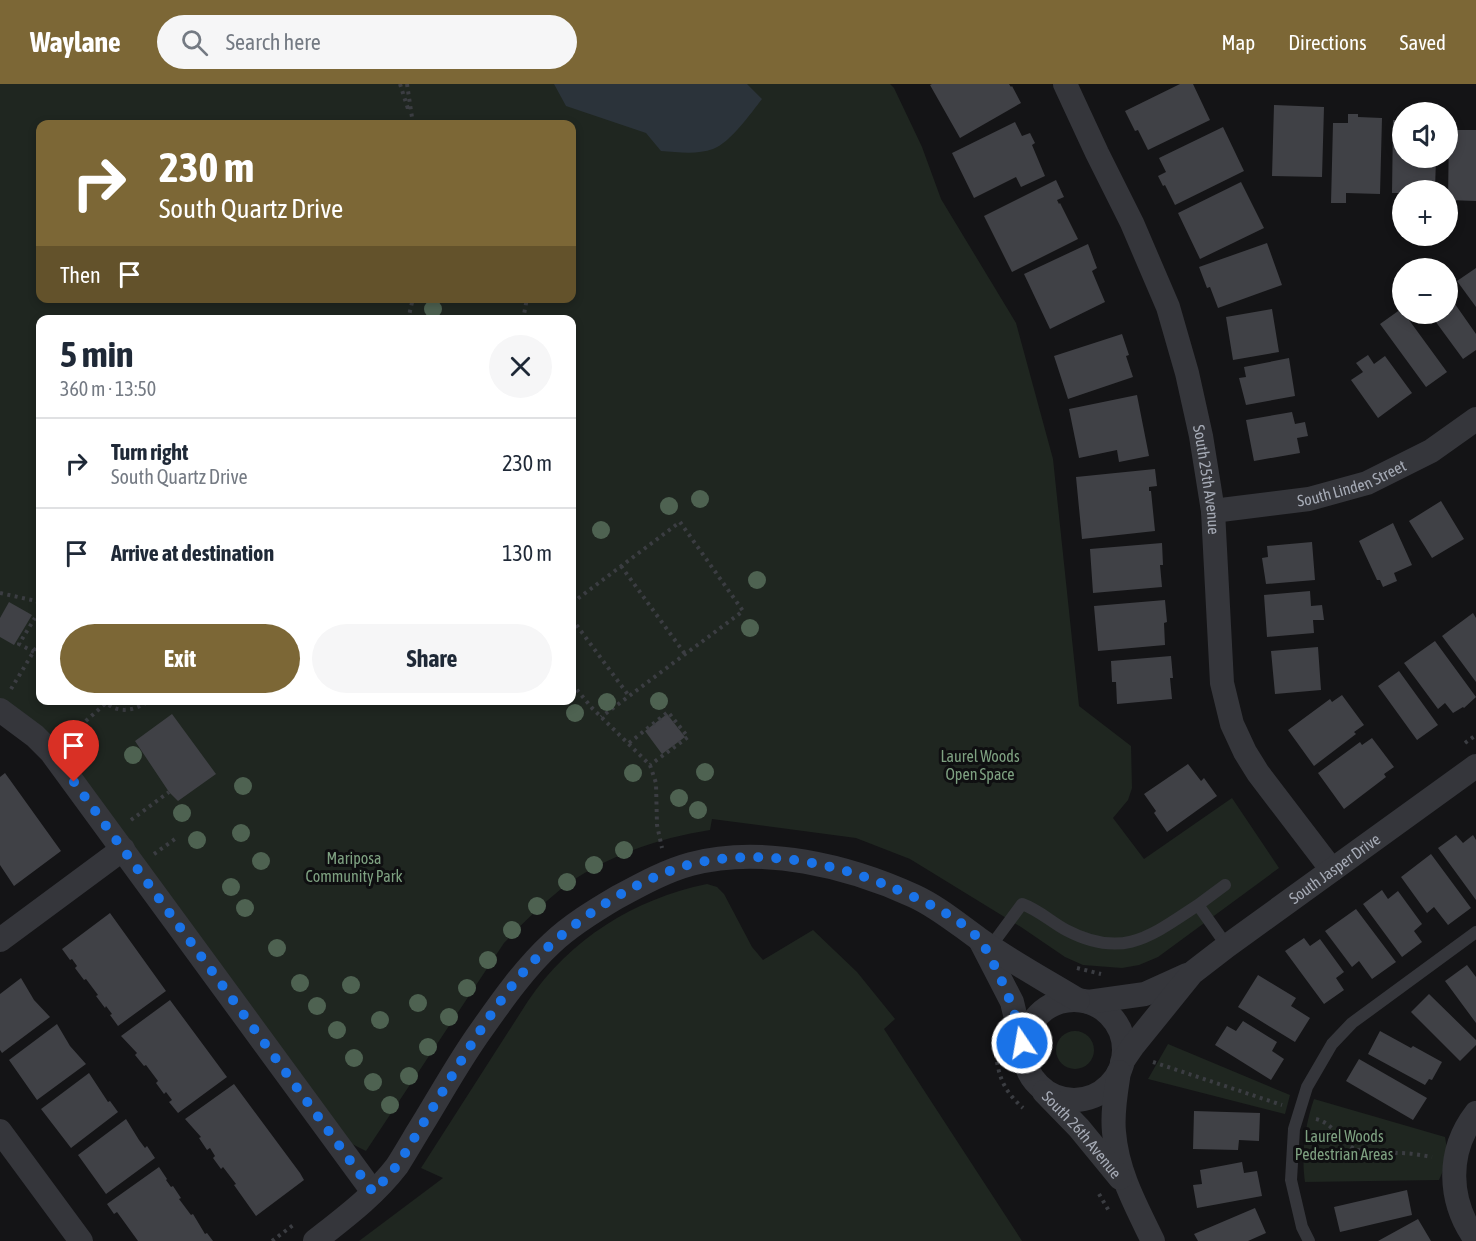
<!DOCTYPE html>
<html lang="en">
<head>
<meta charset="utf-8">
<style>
  body { margin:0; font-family:"Asap Condensed",sans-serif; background:#f6f6f7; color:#1f2937; height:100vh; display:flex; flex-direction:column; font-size:22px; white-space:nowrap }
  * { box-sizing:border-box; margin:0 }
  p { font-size:20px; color:#747a83 }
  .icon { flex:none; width:33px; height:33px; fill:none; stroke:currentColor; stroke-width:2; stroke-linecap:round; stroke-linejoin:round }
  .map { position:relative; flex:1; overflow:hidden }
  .drawer { position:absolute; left:36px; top:231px; width:540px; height:390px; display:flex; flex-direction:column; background:#fff; border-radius:12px; box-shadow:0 3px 9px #0003 }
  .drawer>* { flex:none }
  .banner { position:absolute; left:36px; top:36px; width:540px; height:183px; border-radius:12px; box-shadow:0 3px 9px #0003; background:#7c6736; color:#fff; overflow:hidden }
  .fabs { position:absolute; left:1392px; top:18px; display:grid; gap:12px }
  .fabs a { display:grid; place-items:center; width:66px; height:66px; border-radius:50%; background:#fff; box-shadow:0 3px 9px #0003; font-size:30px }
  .pin { position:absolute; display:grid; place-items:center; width:51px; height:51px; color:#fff; margin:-62px -26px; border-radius:50% 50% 50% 0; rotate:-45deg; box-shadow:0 0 6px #0007 }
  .pin .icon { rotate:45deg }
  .me { position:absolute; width:66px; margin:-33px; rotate:348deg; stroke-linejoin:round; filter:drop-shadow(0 0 4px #0008) }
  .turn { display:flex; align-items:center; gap:21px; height:126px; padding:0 24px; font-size:27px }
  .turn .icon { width:78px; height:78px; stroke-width:2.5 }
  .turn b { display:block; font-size:42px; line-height:51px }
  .then { display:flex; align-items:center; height:57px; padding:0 24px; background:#0003; gap:12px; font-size:22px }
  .round { display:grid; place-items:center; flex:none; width:63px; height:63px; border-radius:32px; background:#f6f6f7 }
  .head { display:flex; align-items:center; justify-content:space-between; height:102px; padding:0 24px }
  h1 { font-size:36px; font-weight:700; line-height:45px }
  .cta { display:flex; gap:12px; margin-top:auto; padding:12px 24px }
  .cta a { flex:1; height:69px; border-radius:36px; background:#7c6736; color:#fff; font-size:24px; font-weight:700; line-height:69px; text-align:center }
  .cta a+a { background:#f6f6f7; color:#1f2937 }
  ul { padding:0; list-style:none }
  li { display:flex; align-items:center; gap:18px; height:90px; padding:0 24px; border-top:2px solid #e0e1e3 }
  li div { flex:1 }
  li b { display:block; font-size:22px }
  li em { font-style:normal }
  header { display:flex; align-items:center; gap:36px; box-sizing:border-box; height:84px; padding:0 30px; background:#7c6736; color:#fff }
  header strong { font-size:28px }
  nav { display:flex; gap:33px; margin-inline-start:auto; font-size:21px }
  .search { width:420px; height:54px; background:#f6f6f7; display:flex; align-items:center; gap:15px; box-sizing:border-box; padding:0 21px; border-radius:33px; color:#747a83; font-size:22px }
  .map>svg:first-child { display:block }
  .green { fill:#1f2620; fill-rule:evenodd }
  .water { fill:#2b333a }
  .building { fill:#404146 }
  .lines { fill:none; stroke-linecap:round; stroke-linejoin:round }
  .path { stroke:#3b3d42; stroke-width:4; stroke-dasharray:3 4.5; stroke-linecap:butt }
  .service { stroke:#35363b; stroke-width:12 }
  .minor { stroke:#35363b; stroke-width:24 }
  .tree { fill:#4e6251 }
  .route { stroke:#1a73e8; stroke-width:10; stroke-dasharray:0 18 }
  .labels { text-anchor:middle; stroke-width:6; stroke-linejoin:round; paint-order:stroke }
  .street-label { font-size:16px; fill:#a6abb6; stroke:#0f0f11 }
  .park-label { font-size:16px; fill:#7ea181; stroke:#0f0f11 }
</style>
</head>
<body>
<header>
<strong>Waylane</strong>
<div class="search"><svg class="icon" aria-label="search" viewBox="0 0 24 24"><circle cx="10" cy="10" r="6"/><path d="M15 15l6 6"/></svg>Search here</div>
<nav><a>Map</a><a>Directions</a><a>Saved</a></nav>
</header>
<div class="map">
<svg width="1476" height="1157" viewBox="0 0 1476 1157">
  <rect width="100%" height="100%" fill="#141416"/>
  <path class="green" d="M 0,0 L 890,0 L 894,4 L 922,63 L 941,115 L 1016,239 L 1053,375 L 1079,622 L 1131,662 L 1132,704 L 1128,716 L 1113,734 L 1144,775 L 1232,714 L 1279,784 L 1158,873 L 1139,881 L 1122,884 L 1083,881 L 1065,873 L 1021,843 L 910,775 L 856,754 L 712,735 L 710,746 C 658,754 603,773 561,805 C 540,822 522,840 504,859 L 366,1067 L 352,1060 L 0,619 ZM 40,40 L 572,40 L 572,214 L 40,214 ZM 40,236 L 572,236 L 572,616 L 40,616 Z
    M 707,800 L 717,803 L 724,810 L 752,863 L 763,876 L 813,846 L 857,888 L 895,935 L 884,945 L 1022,1157 L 359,1157 L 443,1094 L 421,1084 L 528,917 C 570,855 634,815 707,800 Z
    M1056 966a19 19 0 1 1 38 0a19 19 0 1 1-38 0Z
    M 1168,960 L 1290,1011 L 1285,1030 L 1148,995 Z
    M 1314,1015 L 1445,1053 C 1449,1076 1449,1074 1439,1096 L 1305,1098 C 1301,1070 1305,1041 1314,1015 Z"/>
  <path class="water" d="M 554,0 L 747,0 L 762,15 C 751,29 730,59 713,65 C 697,71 677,68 661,67 L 646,49 L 566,22 Z"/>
  <path class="building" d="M 932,0 L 1009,0 L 1011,3 L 1012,2 L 1021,19 L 960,54 L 930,1 Z
    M 1180,0 L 1193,0 L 1210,36 L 1148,66 L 1138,46 L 1135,47 L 1125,27 Z
    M 1274,21 L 1324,23 L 1322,93 L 1272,92 Z
    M 1348,30 L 1358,30 L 1358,33 L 1382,34 L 1380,110 L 1346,109 L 1346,119 L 1331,119 L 1333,39 L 1348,39 Z
    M 1393,36 L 1402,36 L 1402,74 L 1436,74 L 1435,106 L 1402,106 L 1402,109 L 1392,109 Z
    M 1015,38 L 1022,52 L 1030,49 L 1035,59 L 1032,61 L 1045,92 L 1021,103 L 1016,93 L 974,114 L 952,69 Z
    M 1223,43 L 1244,87 L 1175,121 L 1165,101 L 1163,102 L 1158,92 L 1166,88 L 1159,74 Z
    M 1449,46 L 1476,46 L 1476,117 L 1448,116 Z
    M 1056,96 L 1064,113 L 1057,116 L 1059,120 L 1060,119 L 1078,155 L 1012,188 L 984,132 Z
    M 1241,98 L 1264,144 L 1200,175 L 1178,129 Z
    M 1267,159 L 1282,201 L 1218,224 L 1210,203 L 1207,204 L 1199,183 Z
    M 1088,160 L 1097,184 L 1092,187 L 1105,218 L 1050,245 L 1024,190 Z
    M 1476,184 L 1476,223 L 1457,197 Z
    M 1448,210 L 1476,250 L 1476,266 L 1463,275 L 1430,230 L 1448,230 Z
    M 1272,225 L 1279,268 L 1233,276 L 1226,233 Z
    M 1401,225 L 1447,288 L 1426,303 L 1380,240 Z
    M 1122,250 L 1129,271 L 1126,272 L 1133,293 L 1068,315 L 1054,272 Z
    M 1368,271 L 1374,280 L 1385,272 L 1412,309 L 1378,334 L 1351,296 L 1363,288 L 1356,279 Z
    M 1289,274 L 1295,312 L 1246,321 L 1239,294 L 1246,293 L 1244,283 Z
    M 1137,311 L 1149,372 L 1119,378 L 1117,366 L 1079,374 L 1069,325 Z
    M 1292,328 L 1295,340 L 1305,338 L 1308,352 L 1297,354 L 1300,369 L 1254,377 L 1246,336 Z
    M 1155,385 L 1157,402 L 1149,403 L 1149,407 L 1151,407 L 1155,447 L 1082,455 L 1076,393 Z
    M 1441,417 L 1464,455 L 1432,474 L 1409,437 Z
    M 1393,439 L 1412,481 L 1394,489 L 1397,497 L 1383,503 L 1380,496 L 1377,496 L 1359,457 Z
    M 1312,458 L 1315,496 L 1266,500 L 1262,474 L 1268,473 L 1267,462 Z
    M 1162,459 L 1163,481 L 1160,481 L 1162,503 L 1093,509 L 1090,465 Z
    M 1310,507 L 1311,522 L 1322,521 L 1324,536 L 1313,536 L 1314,549 L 1267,553 L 1264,511 Z
    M 1165,516 L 1167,538 L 1164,539 L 1165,561 L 1098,567 L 1094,522 Z
    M 9,518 L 32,531 L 14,561 L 0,553 L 0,534 Z
    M 1473,529 L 1476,534 L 1476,598 L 1442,552 Z
    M 1435,557 L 1476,613 L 1464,624 L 1463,623 L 1453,629 L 1445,619 L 1438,625 L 1404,579 Z
    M 1318,563 L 1321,606 L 1275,610 L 1271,567 Z
    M 1171,572 L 1173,594 L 1170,594 L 1172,615 L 1117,620 L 1116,598 L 1112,598 L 1111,577 Z
    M 1399,587 L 1438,641 L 1417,656 L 1378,602 Z
    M 1342,611 L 1364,641 L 1354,648 L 1356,650 L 1314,682 L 1288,646 L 1330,615 L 1332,618 Z
    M 172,630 L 216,690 L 178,717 L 169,708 L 135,657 Z
    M 667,630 L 685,653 L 662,670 L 645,647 Z
    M 1372,654 L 1394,683 L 1384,690 L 1386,693 L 1344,725 L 1318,689 L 1360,658 L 1362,661 Z
    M 1188,680 L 1201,697 L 1204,694 L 1217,712 L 1167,748 L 1154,729 L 1156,727 L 1144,710 Z
    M 5,689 L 61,767 L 14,802 L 0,781 L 0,693 Z
    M 1456,751 L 1463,759 L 1473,751 L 1476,756 L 1476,816 L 1438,764 Z
    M 1431,770 L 1471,824 L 1448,841 L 1434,823 L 1427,829 L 1401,793 Z
    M 1382,806 L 1388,815 L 1398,807 L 1422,840 L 1414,847 L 1422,858 L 1402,873 L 1363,820 Z
    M 1356,825 L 1396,878 L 1372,895 L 1359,877 L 1352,883 L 1325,847 Z
    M 110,829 L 166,907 L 118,942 L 110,931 L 112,930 L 106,922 L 105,924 L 96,912 L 98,911 L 86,895 L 84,896 L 75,884 L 77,882 L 72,875 L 70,876 L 62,865 Z
    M 1304,854 L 1310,862 L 1320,855 L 1344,888 L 1336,894 L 1344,906 L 1324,920 L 1285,867 Z
    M 1467,881 L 1476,893 L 1476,939 L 1445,897 Z
    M 1258,891 L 1296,914 L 1291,922 L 1310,934 L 1295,958 L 1238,923 Z
    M 21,894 L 34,916 L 50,933 L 2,969 L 0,966 L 0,910 Z
    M 1429,910 L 1476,956 L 1476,961 L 1460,977 L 1411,928 Z
    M 170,916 L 227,993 L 178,1029 L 169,1018 L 172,1016 L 166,1008 L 164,1010 L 156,999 L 158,997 L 146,981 L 144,982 L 135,971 L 137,969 L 121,952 Z
    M 1243,937 L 1277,958 L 1272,967 L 1284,975 L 1271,996 L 1215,961 L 1227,942 L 1236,947 Z
    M 57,940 L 70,962 L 86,980 L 37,1016 L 9,976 Z
    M 1380,947 L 1411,964 L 1413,962 L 1442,978 L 1432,996 L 1429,995 L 1425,1001 L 1368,970 Z
    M 1359,975 L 1427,1014 L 1413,1036 L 1346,997 Z
    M 89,989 L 108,1018 L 110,1017 L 118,1028 L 71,1064 L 41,1025 Z
    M 234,1000 L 300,1089 L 304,1096 L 256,1132 L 234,1101 L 236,1100 L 223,1083 L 221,1085 L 213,1074 L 215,1072 L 210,1064 L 207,1066 L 199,1054 L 201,1053 L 185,1035 Z
    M 1194,1027 L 1260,1029 L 1259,1057 L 1239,1056 L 1238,1066 L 1193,1065 Z
    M 126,1035 L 139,1056 L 145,1064 L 147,1062 L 155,1074 L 106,1110 L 78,1071 Z
    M 1242,1078 L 1244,1089 L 1257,1087 L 1262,1112 L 1197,1124 L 1193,1101 L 1202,1100 L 1200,1086 Z
    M 159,1083 L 167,1095 L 166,1096 L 171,1103 L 173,1102 L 181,1114 L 179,1115 L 191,1131 L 193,1130 L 205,1150 L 207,1149 L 213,1157 L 138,1157 L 117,1128 L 114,1130 L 107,1120 Z
    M 1407,1106 L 1412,1131 L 1340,1148 L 1334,1123 Z
    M 1255,1124 L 1266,1149 L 1248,1157 L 1198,1157 L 1194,1150 Z
    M 1418,1135 L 1431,1157 L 1378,1157 Z"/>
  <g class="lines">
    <path class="path" d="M 400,0 L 409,28
      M 407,0 L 413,40
      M 408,236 L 413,214
      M 523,236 L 527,214
      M 621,482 L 685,570
      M 0,509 L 36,517 L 40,520
      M 572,519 L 680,438 L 743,527 L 601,633
      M 572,535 L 629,612
      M 34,568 L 19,560 L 35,534
      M 572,600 L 592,624 L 650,681 L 656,699 L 657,741 L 662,764
      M 11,605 L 40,557
      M 103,616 C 119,632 135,626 151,616
      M 69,652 L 106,619
      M 629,659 L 668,628 L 688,653 L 650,681
      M 1465,659 L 1476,651
      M 131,736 L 169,708
      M 154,770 L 175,755
      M 1077,884 L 1101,890
      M 995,963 C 998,991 1002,1005 1023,1024
      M 1153,978 L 1282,1021
      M 1316,1035 C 1333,1039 1339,1056 1353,1064 C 1367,1072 1383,1068 1399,1069 C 1410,1069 1421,1071 1432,1073
      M 1359,1067 L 1360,1051
      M 1099,1110 L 1109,1127
      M 272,1157 L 296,1139"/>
    <path class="service" d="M 1198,821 L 1225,801
      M 991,862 L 1022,820 C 1039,826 1051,838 1066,846 C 1123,876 1151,852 1198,821 L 1227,862
      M 1309,1157 L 1302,1143 L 1291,1096 L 1294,1045 L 1307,1003 L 1332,960 L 1352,939 L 1476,848"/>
    <g class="minor">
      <path id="s1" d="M 1065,0 L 1097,69 L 1132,139 L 1168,223 L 1187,289 L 1201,352 L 1213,427 L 1222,599 L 1232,640 L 1245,668 L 1258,689 L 1332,786"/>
      <path id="s2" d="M 1213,427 L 1309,415 L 1367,399 L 1431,367 L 1476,335"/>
      <path d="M 0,626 L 35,652 L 51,668 L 373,1108"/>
      <path d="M 0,856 L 123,765"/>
      <path d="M 981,858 L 1012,918 L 1023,964"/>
      <circle cx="1074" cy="966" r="50"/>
      <path d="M 1088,918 L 1145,910 L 1187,891"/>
      <path id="s3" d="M 1122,978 L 1133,962 L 1192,889 L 1227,862 L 1476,682"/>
      <path d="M 1119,988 C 1116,1007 1112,1028 1114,1048 C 1117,1088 1136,1122 1153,1157"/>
      <path id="s4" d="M 1044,1008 L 1079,1044 L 1120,1094"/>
      <path d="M 1476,1029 C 1446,1068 1448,1117 1476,1156"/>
      <path d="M 0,1047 L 81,1157"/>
      <path d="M 315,1157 C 344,1134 374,1112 397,1082 C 404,1071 411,1059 417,1049 C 439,1014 458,978 482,945 C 503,915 525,884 552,859 C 571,841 594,827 616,814 C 640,801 665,787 691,780 C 762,761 849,782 914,812 C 938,823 958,840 979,855 C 1010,877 1045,896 1078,916"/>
    </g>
  </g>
  <g class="tree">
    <circle cx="433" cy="225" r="9"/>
    <circle cx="700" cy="415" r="9"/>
    <circle cx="669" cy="422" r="9"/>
    <circle cx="601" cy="446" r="9"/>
    <circle cx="757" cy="496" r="9"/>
    <circle cx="750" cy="544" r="9"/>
    <circle cx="659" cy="617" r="9"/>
    <circle cx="607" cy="618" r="9"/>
    <circle cx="575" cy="629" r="9"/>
    <circle cx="133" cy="671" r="9"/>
    <circle cx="705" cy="688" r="9"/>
    <circle cx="633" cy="689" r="9"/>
    <circle cx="243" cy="702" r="9"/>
    <circle cx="679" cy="714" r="9"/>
    <circle cx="698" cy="726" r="9"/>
    <circle cx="182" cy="729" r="9"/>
    <circle cx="241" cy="749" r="9"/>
    <circle cx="197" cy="756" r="9"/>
    <circle cx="624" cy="766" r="9"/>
    <circle cx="261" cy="777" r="9"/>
    <circle cx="594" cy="781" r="9"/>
    <circle cx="567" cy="798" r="9"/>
    <circle cx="231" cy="803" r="9"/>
    <circle cx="537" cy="822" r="9"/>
    <circle cx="245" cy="824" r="9"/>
    <circle cx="512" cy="846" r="9"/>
    <circle cx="277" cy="864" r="9"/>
    <circle cx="488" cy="876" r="9"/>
    <circle cx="300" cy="899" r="9"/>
    <circle cx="351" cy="901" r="9"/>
    <circle cx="467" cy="904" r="9"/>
    <circle cx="418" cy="919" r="9"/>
    <circle cx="317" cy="922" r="9"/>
    <circle cx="449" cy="933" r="9"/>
    <circle cx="380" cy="936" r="9"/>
    <circle cx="337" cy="946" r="9"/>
    <circle cx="428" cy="963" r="9"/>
    <circle cx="354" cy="974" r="9"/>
    <circle cx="409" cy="992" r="9"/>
    <circle cx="373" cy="998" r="9"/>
    <circle cx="390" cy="1021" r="9"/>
  </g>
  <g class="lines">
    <path class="route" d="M 74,698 L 373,1108 C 381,1099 390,1091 397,1081 C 408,1066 416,1050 426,1035 C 454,989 481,941 515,898 C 557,845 644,785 712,776 C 768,768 829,778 881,799 C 913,812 955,829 979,855 C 984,860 987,868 991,875 C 1005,902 1016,928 1022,959"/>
  </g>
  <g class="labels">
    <g class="street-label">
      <text dy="6" stroke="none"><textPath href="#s1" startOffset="423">South 25th Avenue</textPath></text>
      <text dy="6" stroke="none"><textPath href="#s2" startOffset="142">South Linden Street</textPath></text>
      <text dy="6" stroke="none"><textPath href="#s3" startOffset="290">South Jasper Drive</textPath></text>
      <text dy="6" stroke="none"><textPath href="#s4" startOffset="57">South 26th Avenue</textPath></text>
    </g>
    <g class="park-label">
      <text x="980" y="678">Laurel Woods<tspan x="980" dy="18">Open Space</tspan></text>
      <text x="354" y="780">Mariposa<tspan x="354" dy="18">Community Park</tspan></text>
      <text x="1344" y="1058">Laurel Woods<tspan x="1344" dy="18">Pedestrian Areas</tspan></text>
    </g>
  </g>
</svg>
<div class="fabs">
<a><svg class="icon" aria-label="sound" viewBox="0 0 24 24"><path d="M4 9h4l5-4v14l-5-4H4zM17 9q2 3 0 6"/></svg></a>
<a>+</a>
<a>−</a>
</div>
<div class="pin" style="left:74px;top:698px;background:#d93025"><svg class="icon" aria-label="arrive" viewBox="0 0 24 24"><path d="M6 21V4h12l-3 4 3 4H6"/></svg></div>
<svg class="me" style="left:1022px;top:959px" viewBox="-20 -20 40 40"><circle r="17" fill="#1a73e8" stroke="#fff" stroke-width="3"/><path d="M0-11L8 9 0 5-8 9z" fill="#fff"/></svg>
<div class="banner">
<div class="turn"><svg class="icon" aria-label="right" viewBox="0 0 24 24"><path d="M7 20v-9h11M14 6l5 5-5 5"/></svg><div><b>230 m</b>South Quartz Drive</div></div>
<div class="then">Then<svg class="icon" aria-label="arrive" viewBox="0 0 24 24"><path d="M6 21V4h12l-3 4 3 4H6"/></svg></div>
</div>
<section class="drawer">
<div class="head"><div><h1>5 min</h1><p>360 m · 13:50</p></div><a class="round"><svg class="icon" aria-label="close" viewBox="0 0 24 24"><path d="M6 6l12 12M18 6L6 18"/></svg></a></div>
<ul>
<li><svg class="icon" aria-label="right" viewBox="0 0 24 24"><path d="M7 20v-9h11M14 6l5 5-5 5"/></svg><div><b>Turn right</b><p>South Quartz Drive</p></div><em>230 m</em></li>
<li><svg class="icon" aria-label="arrive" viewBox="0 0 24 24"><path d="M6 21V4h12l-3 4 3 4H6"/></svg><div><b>Arrive at destination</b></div><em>130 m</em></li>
</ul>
<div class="cta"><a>Exit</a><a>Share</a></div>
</section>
</div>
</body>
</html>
